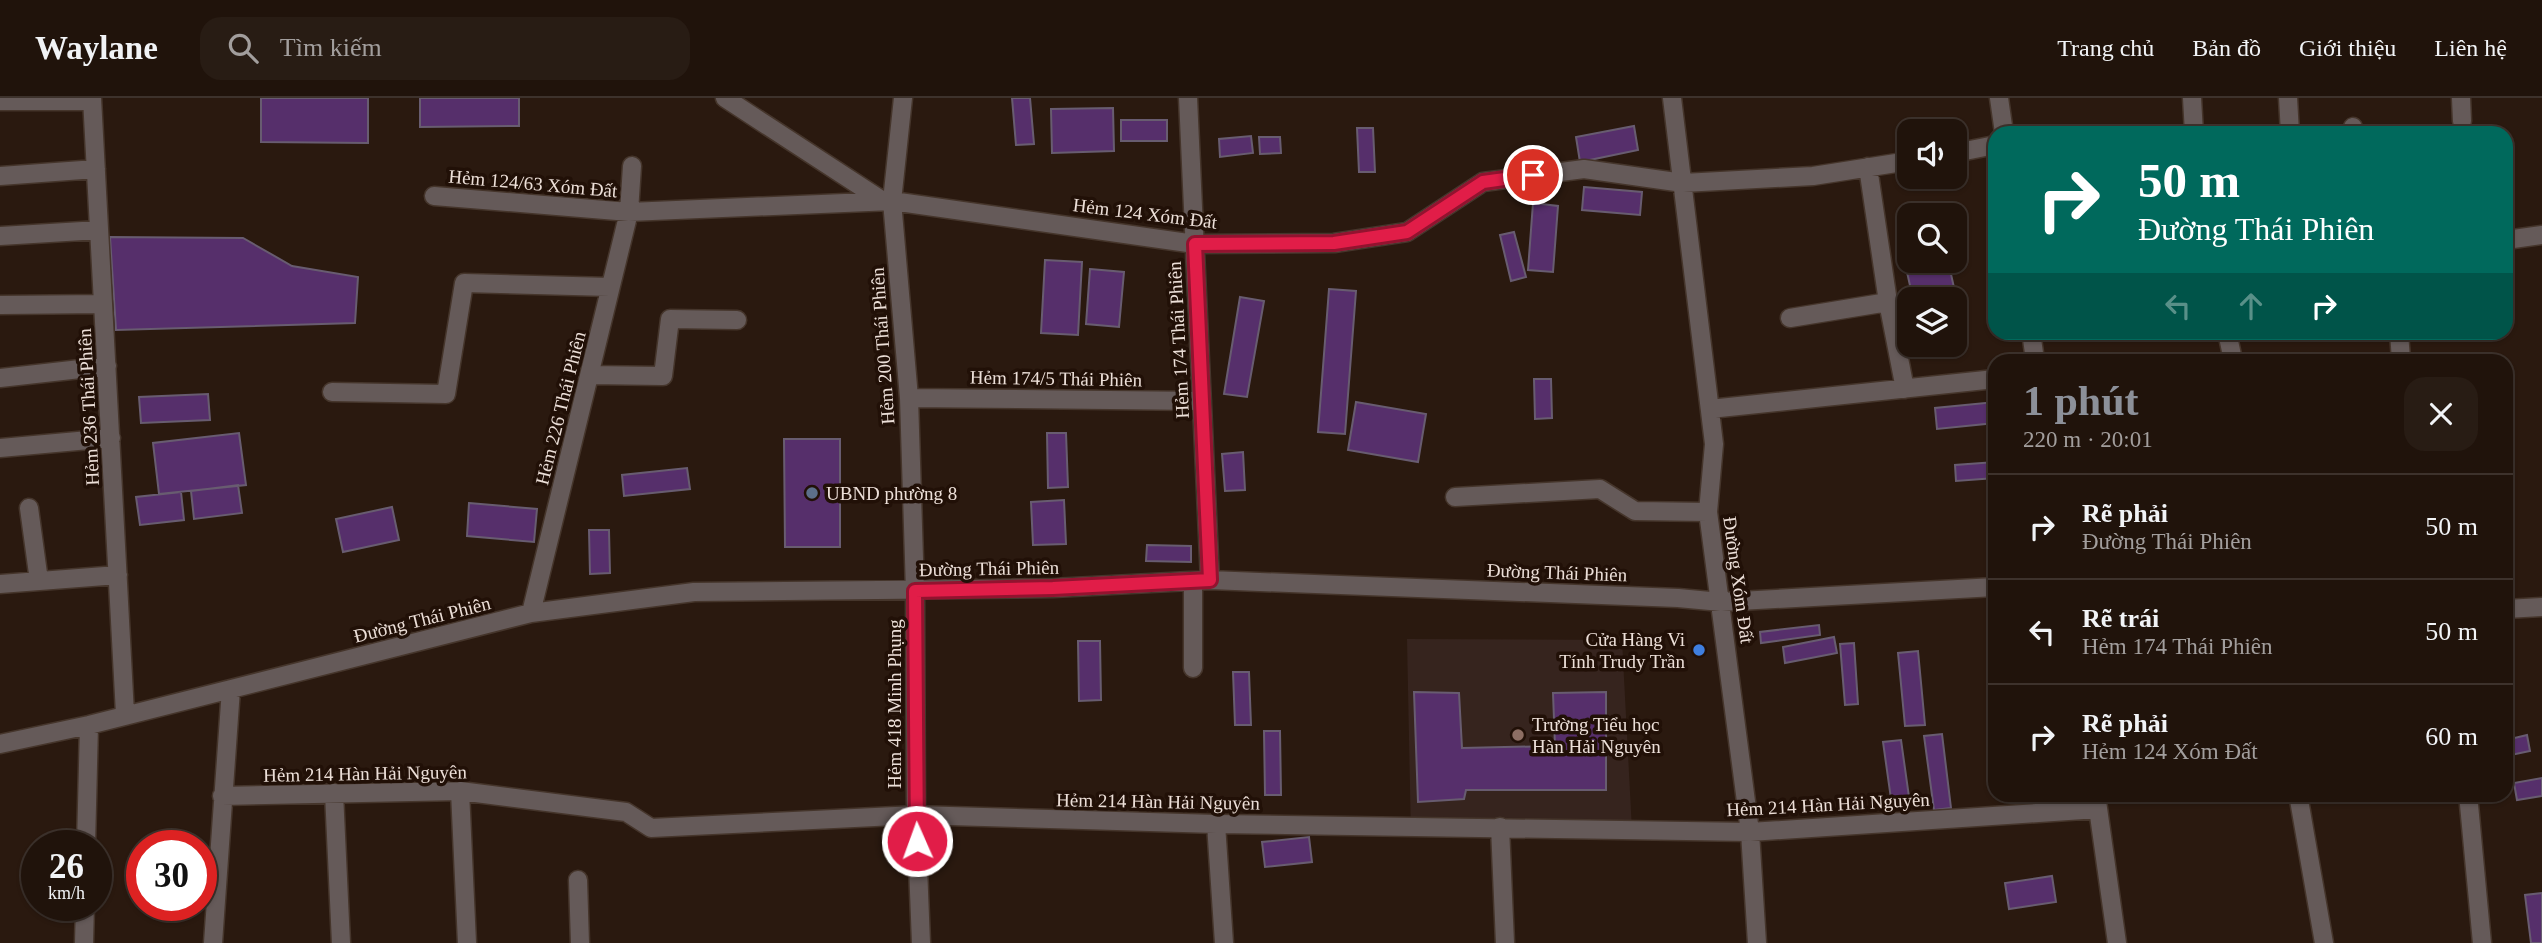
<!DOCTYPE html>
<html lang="vi">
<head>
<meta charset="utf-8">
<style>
  body { margin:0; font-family:"Times New Roman",serif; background:#281c14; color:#f1f3f6; height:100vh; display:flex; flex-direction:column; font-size:26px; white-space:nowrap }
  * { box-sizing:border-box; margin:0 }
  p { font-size:23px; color:#a29e9d }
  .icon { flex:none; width:38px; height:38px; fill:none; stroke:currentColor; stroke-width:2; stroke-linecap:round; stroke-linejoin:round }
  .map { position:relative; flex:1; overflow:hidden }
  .panel { position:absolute; left:1988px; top:256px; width:525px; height:448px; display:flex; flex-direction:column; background:#20130b; border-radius:21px; box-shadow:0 2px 5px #0004,0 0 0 2px #3d322c }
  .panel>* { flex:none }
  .top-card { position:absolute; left:1988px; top:28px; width:525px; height:214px; border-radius:21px; box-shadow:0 2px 5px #0004,0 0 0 2px #3d322c; background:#00695c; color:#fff; overflow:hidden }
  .buttons { position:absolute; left:1897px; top:21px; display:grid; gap:14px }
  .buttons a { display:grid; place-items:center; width:70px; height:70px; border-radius:14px; background:#20130b; box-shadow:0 2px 5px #0004,0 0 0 2px #3d322c; font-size:35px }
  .speed { position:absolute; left:21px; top:732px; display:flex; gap:14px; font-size:35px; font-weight:700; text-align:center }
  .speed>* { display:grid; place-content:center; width:91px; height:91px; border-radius:50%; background:#20130b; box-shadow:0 2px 5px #0004,0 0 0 2px #3d322c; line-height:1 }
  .speed small { font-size:18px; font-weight:400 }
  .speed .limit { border:10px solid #d22; background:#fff; color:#111 }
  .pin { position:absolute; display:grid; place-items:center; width:60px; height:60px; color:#fff; margin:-30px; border:4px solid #fff; border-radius:50%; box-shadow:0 2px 7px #0007 }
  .me { position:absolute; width:77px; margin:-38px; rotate:358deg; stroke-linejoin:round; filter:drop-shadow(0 0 5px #0008) }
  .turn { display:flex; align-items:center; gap:24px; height:147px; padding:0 35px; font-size:32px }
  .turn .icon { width:91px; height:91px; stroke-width:2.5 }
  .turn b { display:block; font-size:49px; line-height:60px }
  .lanes { display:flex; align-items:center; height:66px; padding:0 35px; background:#0003; justify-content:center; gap:35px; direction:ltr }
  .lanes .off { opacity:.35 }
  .round { display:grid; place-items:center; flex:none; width:74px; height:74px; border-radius:21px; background:#281c14 }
  .overview { display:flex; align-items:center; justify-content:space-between; height:119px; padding:0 35px }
  h1 { font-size:42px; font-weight:700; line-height:52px; color:#8c9099 }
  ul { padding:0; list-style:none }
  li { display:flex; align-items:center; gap:21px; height:105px; padding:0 35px; border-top:2px solid #3d322c }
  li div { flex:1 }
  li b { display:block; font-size:26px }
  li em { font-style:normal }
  header { display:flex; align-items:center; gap:42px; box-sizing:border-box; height:98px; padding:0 35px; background:#20130b; border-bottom:2px solid #3d322c }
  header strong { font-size:33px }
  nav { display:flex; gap:38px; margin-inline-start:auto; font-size:24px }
  .search { width:490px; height:63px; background:#281c14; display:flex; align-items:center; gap:18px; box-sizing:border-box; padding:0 24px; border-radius:21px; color:#a29e9d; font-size:26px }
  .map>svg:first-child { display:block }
  .education { fill:#36241e }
  .building { fill:#562f6b; stroke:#685c70; stroke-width:2 }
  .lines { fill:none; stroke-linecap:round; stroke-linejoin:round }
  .minor-casing { stroke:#45352b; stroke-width:21 }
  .minor { stroke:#655a59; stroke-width:18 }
  .route-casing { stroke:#92132f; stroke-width:18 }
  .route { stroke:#e11d48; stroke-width:12 }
  .service-dot { fill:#5c6f8a; stroke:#211007; stroke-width:2.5 }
  .shop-dot { fill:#3f7fe0; stroke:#211007; stroke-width:2.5 }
  .education-dot { fill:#8d6e63; stroke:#211007; stroke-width:2.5 }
  .labels { text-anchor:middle; stroke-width:7; stroke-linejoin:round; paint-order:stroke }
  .street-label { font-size:19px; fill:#ecdfd8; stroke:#211007 }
  .poi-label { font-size:19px; fill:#ecdfd8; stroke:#211007; text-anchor:start }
</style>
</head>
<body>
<header>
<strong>Waylane</strong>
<div class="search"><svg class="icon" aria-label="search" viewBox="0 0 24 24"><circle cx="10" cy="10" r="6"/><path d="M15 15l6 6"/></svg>Tìm kiếm</div>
<nav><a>Trang chủ</a><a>Bản đồ</a><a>Giới thiệu</a><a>Liên hệ</a></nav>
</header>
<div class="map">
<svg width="2542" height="845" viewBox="0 0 2542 845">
  <rect width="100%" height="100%" fill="#2a190f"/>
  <path class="education" d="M 1407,541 L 1622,542 L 1632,732 L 1411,739 Z"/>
  <path class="building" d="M 261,0 L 368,0 L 368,45 L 261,44 Z
    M 420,0 L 519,0 L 519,28 L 420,29 Z
    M 1012,0 L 1030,0 L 1034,46 L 1016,47 Z
    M 1113,10 L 1114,53 L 1052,55 L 1051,11 Z
    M 1121,22 L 1167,22 L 1167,43 L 1121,43 Z
    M 1634,28 L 1638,52 L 1580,64 L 1576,39 Z
    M 1357,30 L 1373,30 L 1375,74 L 1359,74 Z
    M 1251,38 L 1253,55 L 1220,59 L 1219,41 Z
    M 1259,39 L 1280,39 L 1281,55 L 1260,56 Z
    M 1584,89 L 1642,94 L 1640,117 L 1582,112 Z
    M 1533,105 L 1558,108 L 1553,174 L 1528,172 Z
    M 1514,134 L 1526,179 L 1511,183 L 1500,137 Z
    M 110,139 L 243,140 L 292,168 L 358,179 L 355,225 L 116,232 Z
    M 1045,162 L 1082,164 L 1078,237 L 1041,235 Z
    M 1914,163 L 1948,163 L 1955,194 L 1913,201 L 1905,165 Z
    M 1090,171 L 1124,174 L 1119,229 L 1086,226 Z
    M 1329,191 L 1356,193 L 1345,336 L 1318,334 Z
    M 1240,199 L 1264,203 L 1247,299 L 1224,296 Z
    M 1534,281 L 1551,281 L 1552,320 L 1535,321 Z
    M 208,296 L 210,322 L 141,325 L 139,299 Z
    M 1356,304 L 1426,316 L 1418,364 L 1348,352 Z
    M 1995,304 L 1995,325 L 1937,331 L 1935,310 Z
    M 239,335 L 246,387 L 159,396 L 153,345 Z
    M 1047,335 L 1066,335 L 1068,389 L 1048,390 Z
    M 784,341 L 840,341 L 840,449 L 785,449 Z
    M 1243,354 L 1245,392 L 1225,393 L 1222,356 Z
    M 1995,364 L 1995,380 L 1956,383 L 1955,367 Z
    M 687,370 L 690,391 L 624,398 L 622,377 Z
    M 238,387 L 242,415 L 194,421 L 191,393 Z
    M 181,394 L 184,422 L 140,427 L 136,399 Z
    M 1064,402 L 1066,446 L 1033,447 L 1031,404 Z
    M 469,405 L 537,411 L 534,444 L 467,438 Z
    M 392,409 L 399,442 L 343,454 L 336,421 Z
    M 589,432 L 609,432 L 610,475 L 590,476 Z
    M 1147,447 L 1191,448 L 1191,464 L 1146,463 Z
    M 1819,527 L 1820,537 L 1761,545 L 1760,534 Z
    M 1834,539 L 1837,555 L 1785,565 L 1783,549 Z
    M 1078,543 L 1100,543 L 1101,602 L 1079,603 Z
    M 1854,545 L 1858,606 L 1845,607 L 1840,546 Z
    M 1918,553 L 1925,627 L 1905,628 L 1898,555 Z
    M 1233,574 L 1249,574 L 1251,627 L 1235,627 Z
    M 1414,594 L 1459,595 L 1462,650 L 1555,648 L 1553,595 L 1606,594 L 1606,692 L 1466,692 L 1464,701 L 1418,704 Z
    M 1264,633 L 1280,633 L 1281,697 L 1265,697 Z
    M 1942,636 L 1951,710 L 1934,712 L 1924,638 Z
    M 2527,637 L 2530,653 L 2506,658 L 2506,642 Z
    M 1901,642 L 1910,706 L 1892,708 L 1883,644 Z
    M 2542,680 L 2542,698 L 2517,702 L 2514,685 Z
    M 1309,739 L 1312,764 L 1265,769 L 1262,744 Z
    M 2052,778 L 2056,804 L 2009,811 L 2005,785 Z
    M 2542,795 L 2542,845 L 2531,845 L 2525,797 Z"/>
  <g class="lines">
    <g class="minor-casing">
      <path id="minor" d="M 92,0 L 125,616
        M 725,0 L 883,103
        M 903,0 L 892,103 L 909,300 L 915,493 L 916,717 L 921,845
        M 1188,0 L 1210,482
        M 1672,0 L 1714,346 L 1708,414 L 1750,734 L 1757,845
        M 1999,0 L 2004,35
        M 2192,0 L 2194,35
        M 2288,0 L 2290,35
        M 2461,0 L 2462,23
        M 0,3 L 92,3
        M 2353,29 L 2354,35
        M 1955,55 L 1995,47
        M 1868,69 L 1888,204
        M 0,78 L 96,71
        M 434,98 L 629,114 L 892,103 L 1195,146 L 1334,145 L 1407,134 L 1483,84 L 1584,71 L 1683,85 L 1813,78 L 1909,63
        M 0,138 L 99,132
        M 2506,142 L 2542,137
        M 0,207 L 103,206
        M 1790,220 L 1888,204 L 1905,291
        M 2031,234 L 2035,262
        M 2227,234 L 2233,262
        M 2399,234 L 2401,262
        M 590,277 L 663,278 L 670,221 L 737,222
        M 0,280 L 107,268
        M 332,294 L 446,296 L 464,185 L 610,189
        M 909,300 L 1202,303
        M 1710,311 L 1995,281
        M 0,350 L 111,340
        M 1455,399 L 1600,391 L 1635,413 L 1708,414
        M 29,410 L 39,483
        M 1193,483 L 1193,570
        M 0,486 L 118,477
        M 2506,511 L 2542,509
        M 531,515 L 629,114 L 632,68
        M 0,646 L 89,627 L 531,515 L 694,494 L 1053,490 L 1210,482 L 1678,500 L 1721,504 L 1995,489
        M 460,693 L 467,845
        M 334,695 L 341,845
        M 2096,696 L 2117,845
        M 2298,696 L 2324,845
        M 2468,696 L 2482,845
        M 222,698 L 460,693 L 626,714 L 651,730 L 916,717 L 1216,726 L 1750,734 L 2098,711
        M 1216,726 L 1224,845
        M 1500,729 L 1505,845
        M 86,747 L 89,627
        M 578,782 L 580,845
        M 84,845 L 85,807
        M 213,845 L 231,591"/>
    </g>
    <use href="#minor" class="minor"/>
  </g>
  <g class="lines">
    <g class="route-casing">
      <path id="route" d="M 917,743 L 915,493 L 1053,490 L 1210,482 L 1195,146 L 1334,145 L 1407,134 L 1483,84 L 1533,77"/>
    </g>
    <use href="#route" class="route"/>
  </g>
  <circle class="service-dot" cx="812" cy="395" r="7"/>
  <circle class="shop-dot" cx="1699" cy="552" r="7"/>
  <circle class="education-dot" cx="1518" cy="637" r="7"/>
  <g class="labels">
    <g class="street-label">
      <text transform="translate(533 85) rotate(5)" y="7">Hẻm 124/63 Xóm Đất</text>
      <text transform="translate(1145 115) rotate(7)" y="7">Hẻm 124 Xóm Đất</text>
      <text transform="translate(1178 242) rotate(-93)" y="7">Hẻm 174 Thái Phiên</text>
      <text transform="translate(882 248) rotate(-94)" y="7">Hẻm 200 Thái Phiên</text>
      <text transform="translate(1056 280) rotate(1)" y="7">Hẻm 174/5 Thái Phiên</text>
      <text transform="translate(88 309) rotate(-93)" y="7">Hẻm 236 Thái Phiên</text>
      <text transform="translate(560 310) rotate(-76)" y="7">Hẻm 226 Thái Phiên</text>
      <text transform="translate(989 470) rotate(-1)" y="7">Đường Thái Phiên</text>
      <text transform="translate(1557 474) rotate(2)" y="7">Đường Thái Phiên</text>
      <text transform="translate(1739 482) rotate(82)" y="7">Đường Xóm Đất</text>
      <text transform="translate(422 521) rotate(-14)" y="7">Đường Thái Phiên</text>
      <text transform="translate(894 606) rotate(-90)" y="7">Hẻm 418 Minh Phụng</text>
      <text transform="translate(365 675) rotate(-1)" y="7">Hẻm 214 Hàn Hải Nguyên</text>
      <text transform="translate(1158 703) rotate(1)" y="7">Hẻm 214 Hàn Hải Nguyên</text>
      <text transform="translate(1828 706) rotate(-3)" y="7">Hẻm 214 Hàn Hải Nguyên</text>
    </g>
    <g class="poi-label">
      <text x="826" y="402">UBND phường 8</text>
      <text x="1685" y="548" text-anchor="end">Cửa Hàng Vi<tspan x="1685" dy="22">Tính Trudy Trần</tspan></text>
      <text x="1532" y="633">Trường Tiểu học<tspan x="1532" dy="22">Hàn Hải Nguyên</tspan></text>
    </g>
  </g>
</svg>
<div class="buttons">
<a><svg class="icon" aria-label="sound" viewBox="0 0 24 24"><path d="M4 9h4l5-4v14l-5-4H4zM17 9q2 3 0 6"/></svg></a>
<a><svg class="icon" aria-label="search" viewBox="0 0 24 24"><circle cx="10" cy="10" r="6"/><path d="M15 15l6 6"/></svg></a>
<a><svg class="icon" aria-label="layers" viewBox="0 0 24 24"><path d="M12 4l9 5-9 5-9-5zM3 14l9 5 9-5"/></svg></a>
</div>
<div class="speed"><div>26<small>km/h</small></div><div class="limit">30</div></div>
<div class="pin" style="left:1533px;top:77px;background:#d93025"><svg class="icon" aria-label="arrive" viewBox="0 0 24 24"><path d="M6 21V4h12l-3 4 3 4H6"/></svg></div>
<svg class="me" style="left:917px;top:743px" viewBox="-20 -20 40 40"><circle r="17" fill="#e11d48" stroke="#fff" stroke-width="3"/><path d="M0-11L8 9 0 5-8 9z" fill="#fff"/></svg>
<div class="top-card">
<div class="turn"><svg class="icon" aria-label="right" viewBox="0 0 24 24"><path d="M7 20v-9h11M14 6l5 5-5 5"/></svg><div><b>50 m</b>Đường Thái Phiên</div></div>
<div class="lanes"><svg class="icon off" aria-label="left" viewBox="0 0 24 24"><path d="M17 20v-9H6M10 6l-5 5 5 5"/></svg><svg class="icon off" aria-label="ahead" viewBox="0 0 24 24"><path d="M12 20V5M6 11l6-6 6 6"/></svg><svg class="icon" aria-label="right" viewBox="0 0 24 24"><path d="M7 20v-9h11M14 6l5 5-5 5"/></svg></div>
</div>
<section class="panel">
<div class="overview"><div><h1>1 phút</h1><p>220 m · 20:01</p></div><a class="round"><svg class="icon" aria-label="close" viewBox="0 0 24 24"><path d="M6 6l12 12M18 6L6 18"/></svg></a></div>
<ul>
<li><svg class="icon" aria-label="right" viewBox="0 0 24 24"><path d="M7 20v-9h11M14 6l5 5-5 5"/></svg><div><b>Rẽ phải</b><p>Đường Thái Phiên</p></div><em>50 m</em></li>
<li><svg class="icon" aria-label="left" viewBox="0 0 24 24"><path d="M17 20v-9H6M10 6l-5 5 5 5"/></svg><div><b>Rẽ trái</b><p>Hẻm 174 Thái Phiên</p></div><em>50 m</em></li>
<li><svg class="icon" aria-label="right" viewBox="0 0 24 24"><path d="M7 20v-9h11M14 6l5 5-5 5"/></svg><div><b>Rẽ phải</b><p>Hẻm 124 Xóm Đất</p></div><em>60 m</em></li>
</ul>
</section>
</div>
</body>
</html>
